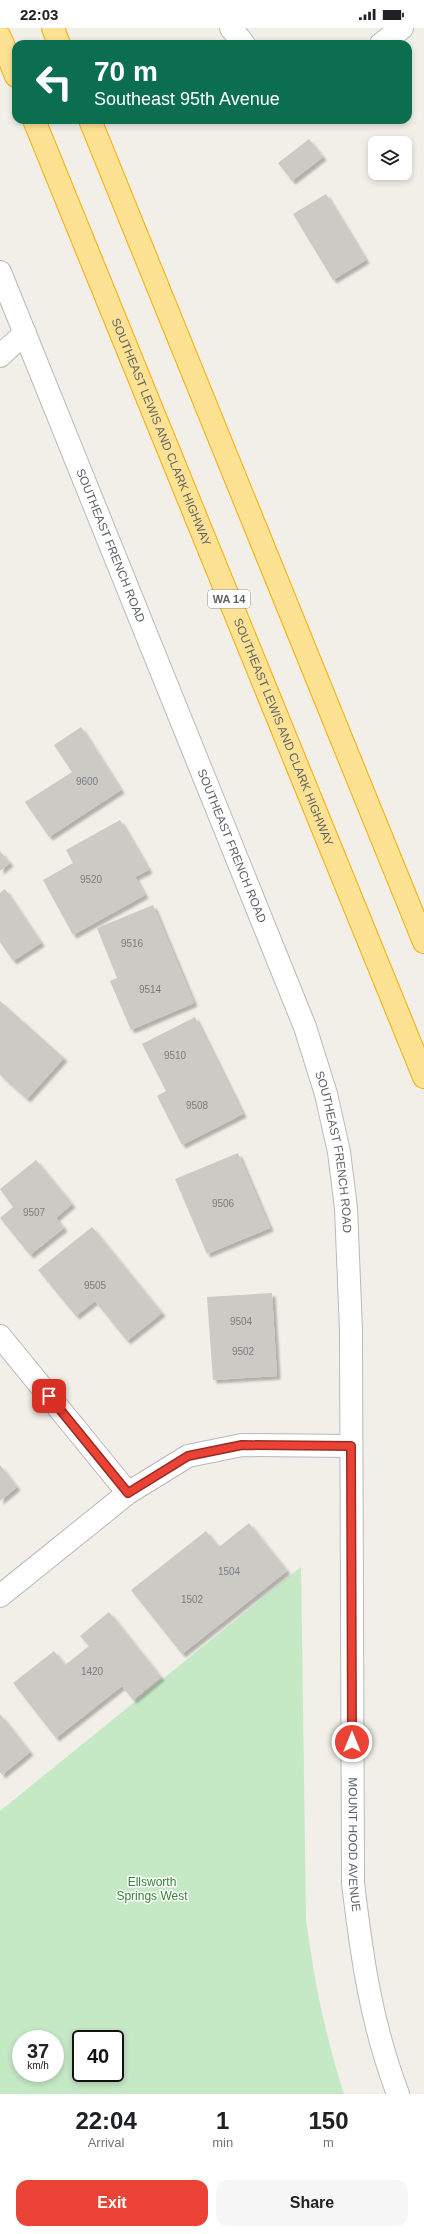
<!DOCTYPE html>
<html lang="en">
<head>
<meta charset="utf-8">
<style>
  body { margin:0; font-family:Helvetica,sans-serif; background:#f6f6f6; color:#202124; height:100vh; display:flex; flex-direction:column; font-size:15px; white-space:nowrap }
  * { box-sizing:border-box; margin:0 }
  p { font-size:13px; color:#757577 }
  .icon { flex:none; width:22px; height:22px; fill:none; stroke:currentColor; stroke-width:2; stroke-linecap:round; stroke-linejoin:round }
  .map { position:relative; height:2066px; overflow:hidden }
  .details { display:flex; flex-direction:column; background:#fff; flex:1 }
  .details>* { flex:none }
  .hud { position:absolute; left:12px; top:12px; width:400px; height:84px; border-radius:12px; box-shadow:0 2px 6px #0003; background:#0b6e4f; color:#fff; overflow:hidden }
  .tools { position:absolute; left:368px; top:108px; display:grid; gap:8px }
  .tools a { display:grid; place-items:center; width:44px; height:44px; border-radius:8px; background:#fff; box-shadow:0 2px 6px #0003; font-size:20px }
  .speed { position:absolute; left:12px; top:2002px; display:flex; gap:8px; font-size:20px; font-weight:700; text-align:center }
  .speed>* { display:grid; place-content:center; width:52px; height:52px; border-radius:50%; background:#fff; box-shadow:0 2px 6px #0003; line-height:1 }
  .speed small { font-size:10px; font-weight:400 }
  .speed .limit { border:2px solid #111; border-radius:6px; background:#fff; color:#111 }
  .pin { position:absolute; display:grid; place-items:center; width:34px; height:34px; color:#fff; margin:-17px; border-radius:8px; box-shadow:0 2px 6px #0006 }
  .me { position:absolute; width:44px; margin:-22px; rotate:0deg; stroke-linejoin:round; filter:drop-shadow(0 0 3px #0008) }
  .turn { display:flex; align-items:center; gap:14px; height:84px; padding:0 16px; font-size:18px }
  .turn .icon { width:52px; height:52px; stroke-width:2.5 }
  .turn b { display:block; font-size:28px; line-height:34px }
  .eta { display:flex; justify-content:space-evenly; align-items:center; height:68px; text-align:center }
  .eta b { font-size:24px; font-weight:600; line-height:28px }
  .button { display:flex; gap:8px; margin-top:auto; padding:8px 16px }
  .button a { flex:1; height:46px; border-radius:12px; background:#ea4335; color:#fff; font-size:16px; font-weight:600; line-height:46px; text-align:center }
  .button a+a { background:#f6f6f6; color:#202124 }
  .status { display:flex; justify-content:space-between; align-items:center; height:28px; padding:0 20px; background:#fff; direction:ltr }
  .status svg { height:11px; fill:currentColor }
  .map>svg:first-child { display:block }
  .green { fill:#c5e8c5; fill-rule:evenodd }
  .building { fill:#cccac5; filter:url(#shadow) }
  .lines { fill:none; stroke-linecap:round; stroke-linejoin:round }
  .street-casing { stroke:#b5b8bc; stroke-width:24 }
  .secondary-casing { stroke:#b6babf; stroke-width:24 }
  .highway-casing { stroke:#f9ab00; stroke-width:24 }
  .street { stroke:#fff; stroke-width:22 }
  .secondary { stroke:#fff; stroke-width:22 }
  .highway { stroke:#fde293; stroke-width:22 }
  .route-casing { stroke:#982c22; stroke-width:10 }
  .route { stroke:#ea4335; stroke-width:7 }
  .labels { text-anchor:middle; stroke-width:3; stroke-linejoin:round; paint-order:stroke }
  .number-label { font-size:10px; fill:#7a7d7f }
  .shield { fill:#fff; stroke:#8f9295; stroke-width:1 }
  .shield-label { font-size:11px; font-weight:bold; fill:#5f6368 }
  .street-label { font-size:12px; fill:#5f6368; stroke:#fff }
  .park-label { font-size:12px; fill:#348238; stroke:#fff }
</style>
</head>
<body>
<div class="status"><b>22:03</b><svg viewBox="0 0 49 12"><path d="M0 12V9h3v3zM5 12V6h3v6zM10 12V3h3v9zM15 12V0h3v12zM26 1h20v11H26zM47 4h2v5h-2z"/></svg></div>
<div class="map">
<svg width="424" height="2066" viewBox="0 0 424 2066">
  <defs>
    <filter id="shadow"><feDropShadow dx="3.5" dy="3.5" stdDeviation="1" flood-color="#0004"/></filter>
  </defs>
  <rect width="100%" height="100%" fill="#f1efe8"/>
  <path class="green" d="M 301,1539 L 306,1891 C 314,1952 325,2007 344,2066 L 0,2066 L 0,1783 ZM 21,2011 L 55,2011 L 55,2045 L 21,2045 ZM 81,2011 L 115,2011 L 115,2045 L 81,2045 Z"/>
  <path class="building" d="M 309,111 L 323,129 L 292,153 L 278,135 Z
    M 326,166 L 366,232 L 333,252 L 293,186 Z
    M 81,699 L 121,762 L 49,809 L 25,774 L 72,744 L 54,717 Z
    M 120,792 L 149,842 L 135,849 L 145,867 L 73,907 L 43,852 L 73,835 L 66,822 Z
    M 0,823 L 10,835 L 0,843 Z
    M 5,861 L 41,915 L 13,933 L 0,914 L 0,865 Z
    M 153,877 L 194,975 L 131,1002 L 110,953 L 117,950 L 97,900 Z
    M 0,973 L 64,1030 L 27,1071 L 0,1047 Z
    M 195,989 L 243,1086 L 182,1117 L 157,1068 L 166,1063 L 142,1016 Z
    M 238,1125 L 270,1200 L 207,1226 L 175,1151 Z
    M 36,1132 L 72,1176 L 56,1190 L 64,1200 L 30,1227 L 0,1190 L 13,1179 L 0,1161 Z
    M 92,1199 L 162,1285 L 127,1313 L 95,1273 L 76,1288 L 38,1242 Z
    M 272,1265 L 277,1348 L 213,1352 L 207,1269 Z
    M 0,1437 L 17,1459 L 0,1473 Z
    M 249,1495 L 287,1543 L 182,1626 L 131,1562 L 206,1503 L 219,1519 Z
    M 109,1584 L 161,1649 L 133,1672 L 122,1658 L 56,1710 L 13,1655 L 54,1623 L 65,1637 L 89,1618 L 80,1608 Z
    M 0,1686 L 30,1724 L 2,1747 L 0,1744 Z"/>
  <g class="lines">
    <g class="street-casing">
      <path id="street" d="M 231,0 L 244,16
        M 381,16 L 402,0
        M 0,328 L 25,305
        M 0,1308 L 128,1465
        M 0,1568 L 128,1465 L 188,1428 L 242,1417 L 351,1418"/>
    </g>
    <g class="secondary-casing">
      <g id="secondary">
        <path id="s1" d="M 0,244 L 305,999 L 326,1066 L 339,1124 L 346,1180 L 351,1302 L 353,1855 C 362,1930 371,1995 398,2066"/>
      </g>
    </g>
    <g class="highway-casing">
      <g id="highway">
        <path d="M 53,0 L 59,16"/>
        <path d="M 0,9 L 16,48"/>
        <path id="s2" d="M 34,92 L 424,1049"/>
        <path d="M 90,92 L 424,914"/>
      </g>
    </g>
    <use href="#street" class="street"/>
    <use href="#secondary" class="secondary"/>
    <use href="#highway" class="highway"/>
  </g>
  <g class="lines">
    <g class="route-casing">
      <path id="route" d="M 49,1368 L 128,1465 L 188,1428 L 242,1417 L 351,1418 L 352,1714"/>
    </g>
    <use href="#route" class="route"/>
  </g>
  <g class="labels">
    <g class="number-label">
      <text x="87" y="757">9600</text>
      <text x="91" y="855">9520</text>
      <text x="132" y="919">9516</text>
      <text x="150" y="965">9514</text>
      <text x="175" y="1031">9510</text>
      <text x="197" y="1081">9508</text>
      <text x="223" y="1179">9506</text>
      <text x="34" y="1188">9507</text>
      <text x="95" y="1261">9505</text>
      <text x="241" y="1297">9504</text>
      <text x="243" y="1327">9502</text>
      <text x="229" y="1547">1504</text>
      <text x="192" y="1575">1502</text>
      <text x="92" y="1647">1420</text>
    </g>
    <rect class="shield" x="208" y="562" width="42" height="18" rx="3"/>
    <g class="shield-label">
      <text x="229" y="575">WA 14</text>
    </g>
    <g class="street-label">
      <text dy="4" stroke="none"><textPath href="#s2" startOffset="337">SOUTHEAST LEWIS AND CLARK HIGHWAY</textPath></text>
      <text dy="4" stroke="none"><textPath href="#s1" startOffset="295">SOUTHEAST FRENCH ROAD</textPath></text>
      <text dy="4" stroke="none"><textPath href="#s2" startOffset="661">SOUTHEAST LEWIS AND CLARK HIGHWAY</textPath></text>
      <text dy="4" stroke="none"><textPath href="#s1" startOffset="619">SOUTHEAST FRENCH ROAD</textPath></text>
      <text dy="4" stroke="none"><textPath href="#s1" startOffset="943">SOUTHEAST FRENCH ROAD</textPath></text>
      <text dy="4" stroke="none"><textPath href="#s1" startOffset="1637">MOUNT HOOD AVENUE</textPath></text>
    </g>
    <g class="park-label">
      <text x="152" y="1858">Ellsworth<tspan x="152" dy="14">Springs West</tspan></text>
    </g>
  </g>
</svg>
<div class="tools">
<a><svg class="icon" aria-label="layers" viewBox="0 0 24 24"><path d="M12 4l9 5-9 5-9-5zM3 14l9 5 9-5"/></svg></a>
</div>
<div class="speed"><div>37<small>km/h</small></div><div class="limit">40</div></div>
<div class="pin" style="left:49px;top:1368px;background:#d93025"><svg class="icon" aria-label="arrive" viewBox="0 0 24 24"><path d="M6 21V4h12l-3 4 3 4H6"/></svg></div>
<svg class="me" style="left:352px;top:1714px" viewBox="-20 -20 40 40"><circle r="17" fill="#ea4335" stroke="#fff" stroke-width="3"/><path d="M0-11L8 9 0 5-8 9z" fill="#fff"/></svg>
<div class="hud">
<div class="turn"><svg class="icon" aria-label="left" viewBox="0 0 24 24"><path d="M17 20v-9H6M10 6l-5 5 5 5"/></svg><div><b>70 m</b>Southeast 95th Avenue</div></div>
</div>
</div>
<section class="details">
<div class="eta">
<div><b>22:04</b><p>Arrival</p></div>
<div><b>1</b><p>min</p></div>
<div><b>150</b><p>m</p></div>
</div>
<div class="button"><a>Exit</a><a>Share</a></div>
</section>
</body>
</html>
